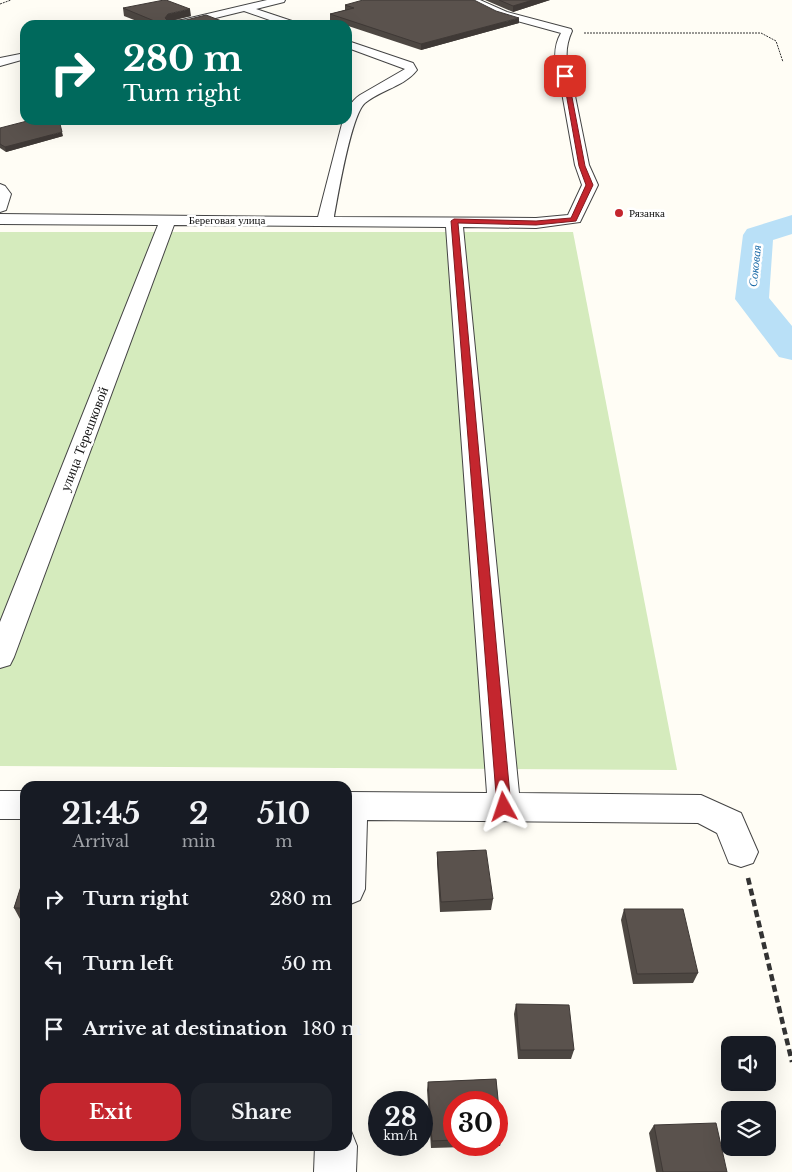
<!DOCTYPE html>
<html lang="en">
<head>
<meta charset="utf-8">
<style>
  body { margin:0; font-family:"Libre Baskerville",serif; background:#20242c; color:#f1f3f6; height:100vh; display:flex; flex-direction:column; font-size:19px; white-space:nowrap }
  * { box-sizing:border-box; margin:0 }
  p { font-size:16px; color:#9ea1a6 }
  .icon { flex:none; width:28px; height:28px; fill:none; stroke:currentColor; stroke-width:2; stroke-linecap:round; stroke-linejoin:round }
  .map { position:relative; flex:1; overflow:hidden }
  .details { position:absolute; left:20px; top:781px; width:332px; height:370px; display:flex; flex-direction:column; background:#171b24; border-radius:15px; box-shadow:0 5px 20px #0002 }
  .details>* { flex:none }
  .top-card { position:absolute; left:20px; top:20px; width:332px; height:105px; border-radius:15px; box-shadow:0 5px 20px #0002; background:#00695c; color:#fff; overflow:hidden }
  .fabs { position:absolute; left:721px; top:1036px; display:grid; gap:10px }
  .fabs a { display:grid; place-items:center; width:55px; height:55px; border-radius:10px; background:#171b24; box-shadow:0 5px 20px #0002; font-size:25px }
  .speed { position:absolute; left:368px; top:1091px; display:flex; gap:10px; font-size:25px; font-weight:700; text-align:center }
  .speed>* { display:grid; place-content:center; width:65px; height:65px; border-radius:50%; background:#171b24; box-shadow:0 5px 20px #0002; line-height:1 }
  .speed small { font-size:12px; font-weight:400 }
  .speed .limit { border:8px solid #d22; background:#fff; color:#111 }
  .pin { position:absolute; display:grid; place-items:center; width:42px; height:42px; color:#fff; margin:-21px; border-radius:10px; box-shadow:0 2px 8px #0006 }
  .me { position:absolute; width:55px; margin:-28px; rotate:355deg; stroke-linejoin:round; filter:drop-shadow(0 0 4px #0008) }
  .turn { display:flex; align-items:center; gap:18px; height:105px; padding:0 20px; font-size:22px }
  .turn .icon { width:65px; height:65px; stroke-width:2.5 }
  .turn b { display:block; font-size:35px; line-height:42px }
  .eta { display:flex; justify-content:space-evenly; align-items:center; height:85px; text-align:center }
  .eta b { font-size:30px; font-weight:700; line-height:35px }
  .action { display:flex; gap:10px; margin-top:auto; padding:10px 20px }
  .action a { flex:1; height:58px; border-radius:15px; background:#c4262e; color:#fff; font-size:20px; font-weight:700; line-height:58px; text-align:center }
  .action a+a { background:#20242c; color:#f1f3f6 }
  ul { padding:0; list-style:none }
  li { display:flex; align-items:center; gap:15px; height:65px; padding:0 20px }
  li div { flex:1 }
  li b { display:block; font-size:19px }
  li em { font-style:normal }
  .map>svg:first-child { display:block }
  .green { fill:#d5ebbd }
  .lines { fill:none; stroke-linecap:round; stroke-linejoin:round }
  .river { fill:#b9e0f7; fill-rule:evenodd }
  .minor-casing { stroke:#444; stroke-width:2 }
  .path-far1 { stroke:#333; stroke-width:1; stroke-dasharray:2 1; stroke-linecap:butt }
  .path { stroke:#333; stroke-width:4.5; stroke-dasharray:7 4; stroke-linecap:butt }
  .minor { fill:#fff; fill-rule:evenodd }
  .wall { fill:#4d4742; fill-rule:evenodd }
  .shaded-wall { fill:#3f3936 }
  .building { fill:#5a524d; stroke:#3f3936 }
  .route { fill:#c4262e; stroke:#7f191e }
  .poi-dot { fill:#c4262e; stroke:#fff; stroke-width:2 }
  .labels { text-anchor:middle; stroke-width:5; stroke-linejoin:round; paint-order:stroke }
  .far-poi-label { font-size:11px; fill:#111; stroke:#fff; text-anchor:start }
  .far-street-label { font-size:11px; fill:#111; stroke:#fff }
  .far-water-label { font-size:12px; font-style:italic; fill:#1768a6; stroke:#fff }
  .street-label { font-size:14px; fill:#111; stroke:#fff }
</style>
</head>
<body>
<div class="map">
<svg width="792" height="1172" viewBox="0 0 792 1172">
  <rect width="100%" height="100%" fill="#fffdf5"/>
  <path class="green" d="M 0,232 L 573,232 L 677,770 L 0,766 Z"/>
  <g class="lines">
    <path class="river" d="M 792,215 L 792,234 L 773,240 L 769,298 L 792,326 L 792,360 L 779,357 L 735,299 L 743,235 L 747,229 Z"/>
    <g class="minor-casing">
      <path id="minor" d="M 267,0 L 285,0 L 284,2 L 256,9 L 298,23 L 299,25 L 284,25 L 244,11 L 187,25 L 168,25 L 169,23 Z
        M 467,0 L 480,0 L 507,12 L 571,29 L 572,31 C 565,46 565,61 571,76 L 589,165 L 598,185 L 580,222 L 536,228 L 463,227 L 519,793 L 701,795 L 741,813 L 758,852 L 753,863 L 741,867 L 729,863 L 717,833 L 698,823 L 367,820 L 365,889 L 360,900 L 348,905 L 348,792 L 487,793 L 446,227 L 174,225 L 14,657 L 10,665 L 0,668 L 0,622 L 158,225 L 0,224 L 0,214 L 318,217 L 343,120 L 348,120 C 348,108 350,102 360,95 L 405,69 L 348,48 L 348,41 L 413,63 L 417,70 C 405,86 381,90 365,103 C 351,115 338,195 334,217 L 536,218 L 568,215 L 582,185 L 575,165 L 559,76 C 554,61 553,47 561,33 L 499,16 Z
        M 25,53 L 25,59 L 0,66 L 0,58 Z
        M 0,184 L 5,186 L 11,194 L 6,210 L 0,212 Z
        M 0,791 L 25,791 L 25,819 L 0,819 Z
        M 348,1130 L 351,1131 L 357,1146 L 356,1172 L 314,1172 L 315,1146 L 348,1146 Z"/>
    </g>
    <path class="path-far1" d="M 0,4 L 11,0
      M 584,33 L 761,33 L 776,41 L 783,62"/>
    <path class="path" d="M 748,878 L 792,1062"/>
    <use href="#minor" class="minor"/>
  </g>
  <path class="wall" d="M 485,0 L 550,0 L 513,12 Z
    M 345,5 L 519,23 L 421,50 L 330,20 L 330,14 L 345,10 Z
    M 123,8 L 191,16 L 175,20 L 232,25 L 147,25 L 124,16 Z
    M 0,128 L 63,136 L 6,152 L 0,148 Z
    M 437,852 L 493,899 L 491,910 L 440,912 L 437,863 Z
    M 25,874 L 25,919 L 20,919 L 14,908 Z
    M 624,909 L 698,973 L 693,983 L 633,984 L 621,920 Z
    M 516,1004 L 574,1050 L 571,1059 L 518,1059 L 514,1014 Z
    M 496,1079 L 502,1139 L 500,1146 L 431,1148 L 427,1090 L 428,1082 ZM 454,1102 L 496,1102 L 496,1145 L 454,1145 Z
    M 654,1125 L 727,1172 L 656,1172 L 649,1133 Z"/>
  <path class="shaded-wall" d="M 533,0 L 550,0 L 513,12 L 513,6 Z
    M 190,9 L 191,16 L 169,21 L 165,18 L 168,14 Z
    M 519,18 L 519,23 L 421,50 L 421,44 Z
    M 62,132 L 63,136 L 6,152 L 5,147 Z"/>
  <path class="building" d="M 164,0 L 166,0 L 190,9 L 168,14 L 165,18 L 167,20 L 186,20 L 206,15 L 232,25 L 164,25 L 123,8 Z
    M 363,0 L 474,0 L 496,11 L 519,18 L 421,44 L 330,14 L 354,8 L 345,5 Z
    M 499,0 L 533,0 L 513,6 Z
    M 31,120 L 59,120 L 62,132 L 5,147 L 0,144 L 0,128 Z
    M 486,850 L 493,899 L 441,902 L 437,852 Z
    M 25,874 L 25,908 L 14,908 Z
    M 624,909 L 683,909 L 698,973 L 637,974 Z
    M 516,1004 L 569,1005 L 574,1050 L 520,1050 Z
    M 496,1079 L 502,1139 L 496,1139 L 496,1102 L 454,1102 L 454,1140 L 432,1141 L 428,1082 Z
    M 716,1123 L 727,1172 L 663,1172 L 654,1125 Z"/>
  <path class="route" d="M 565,74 L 568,76 L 585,166 L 593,185 L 576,221 L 536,225 L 458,223 L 511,807 L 509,811 L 504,813 L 499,811 L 497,807 L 451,221 L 454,219 L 536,221 L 571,218 L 586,185 L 579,166 L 563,76 Z"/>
  <circle class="poi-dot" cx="619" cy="213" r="5"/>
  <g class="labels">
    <g class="far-poi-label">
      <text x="629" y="217">Рязанка</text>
    </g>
    <g class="far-street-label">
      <text x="227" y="224">Береговая улица</text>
    </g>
    <g class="far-water-label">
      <text transform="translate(755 266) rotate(-84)" y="4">Соковая</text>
    </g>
    <g class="street-label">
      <text transform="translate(84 439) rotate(-69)" y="5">улица Терешковой</text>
    </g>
  </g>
</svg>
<div class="fabs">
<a><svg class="icon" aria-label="sound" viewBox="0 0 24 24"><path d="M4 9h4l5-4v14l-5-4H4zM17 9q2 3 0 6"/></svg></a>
<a><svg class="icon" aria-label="layers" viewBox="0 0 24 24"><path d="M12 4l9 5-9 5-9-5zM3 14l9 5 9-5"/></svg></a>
</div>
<div class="speed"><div>28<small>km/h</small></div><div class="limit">30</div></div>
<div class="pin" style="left:565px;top:76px;background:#d93025"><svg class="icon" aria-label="arrive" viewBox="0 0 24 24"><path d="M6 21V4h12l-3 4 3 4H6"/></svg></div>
<svg class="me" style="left:504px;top:807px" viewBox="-20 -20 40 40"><path d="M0-17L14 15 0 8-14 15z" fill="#c4262e" stroke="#fff" stroke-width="4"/></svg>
<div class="top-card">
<div class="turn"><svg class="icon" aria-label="right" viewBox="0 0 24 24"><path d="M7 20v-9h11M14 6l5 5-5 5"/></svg><div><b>280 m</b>Turn right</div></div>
</div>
<section class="details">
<div class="eta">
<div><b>21:45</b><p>Arrival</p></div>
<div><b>2</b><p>min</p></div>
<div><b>510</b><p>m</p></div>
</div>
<ul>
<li><svg class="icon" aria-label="right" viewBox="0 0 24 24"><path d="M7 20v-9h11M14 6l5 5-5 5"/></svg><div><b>Turn right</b></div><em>280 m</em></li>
<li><svg class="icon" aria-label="left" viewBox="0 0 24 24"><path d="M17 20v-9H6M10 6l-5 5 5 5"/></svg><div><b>Turn left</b></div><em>50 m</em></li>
<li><svg class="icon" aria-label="arrive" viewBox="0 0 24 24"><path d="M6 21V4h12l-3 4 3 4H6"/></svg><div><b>Arrive at destination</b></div><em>180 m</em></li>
</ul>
<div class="action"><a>Exit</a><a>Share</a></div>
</section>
</div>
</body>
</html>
